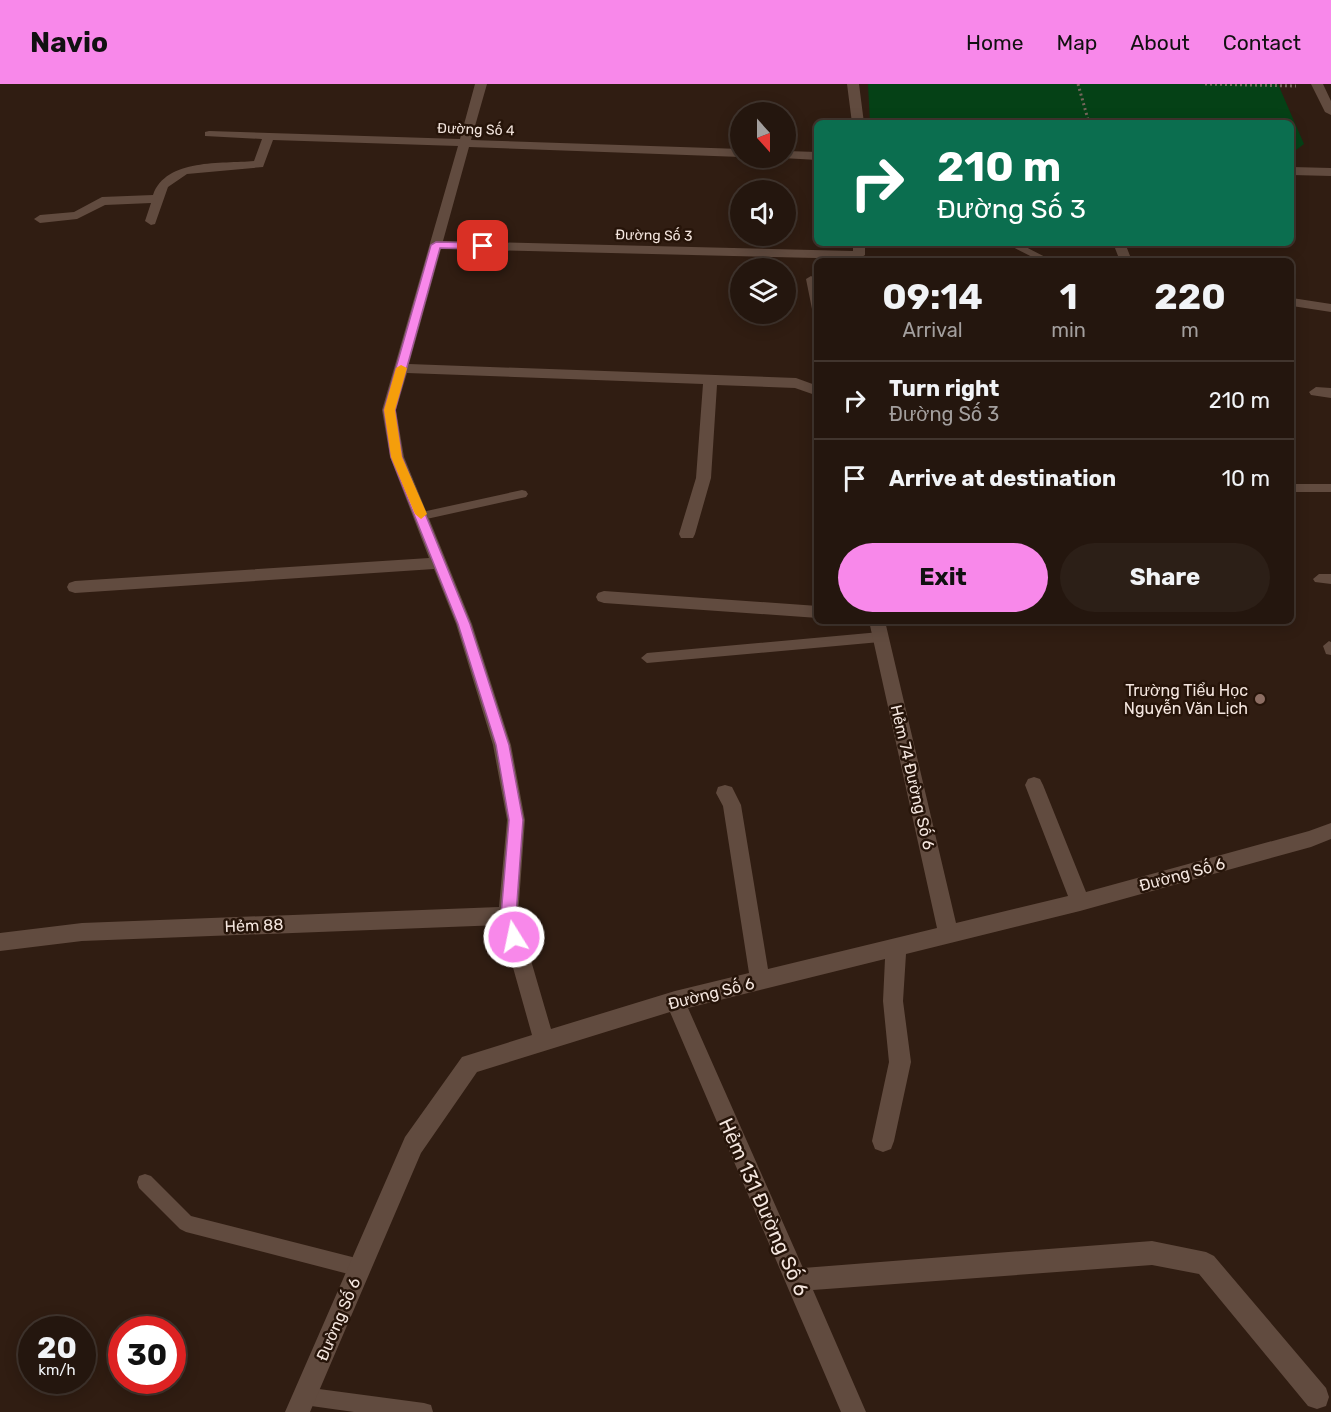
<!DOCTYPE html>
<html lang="en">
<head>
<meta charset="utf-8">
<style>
  body { margin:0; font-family:Rubik,sans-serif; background:#2c1f17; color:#f1f3f6; height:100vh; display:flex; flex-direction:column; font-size:22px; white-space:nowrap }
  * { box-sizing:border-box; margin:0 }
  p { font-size:20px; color:#a39f9e }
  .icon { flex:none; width:33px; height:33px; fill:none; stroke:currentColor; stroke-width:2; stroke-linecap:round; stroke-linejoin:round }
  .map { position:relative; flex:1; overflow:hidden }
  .panel { position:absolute; left:814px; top:174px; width:480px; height:366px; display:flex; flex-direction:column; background:#24160e; border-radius:9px; box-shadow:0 3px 15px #0003,0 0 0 2px #41352e }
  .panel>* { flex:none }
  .hud { position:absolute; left:814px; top:36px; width:480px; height:126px; border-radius:9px; box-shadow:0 3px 15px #0003,0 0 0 2px #41352e; background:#0b6e4f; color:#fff; overflow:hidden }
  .needle { width:39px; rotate:159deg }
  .tools { position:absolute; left:730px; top:18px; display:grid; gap:12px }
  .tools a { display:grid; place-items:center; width:66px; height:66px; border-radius:50%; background:#24160e; box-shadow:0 3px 15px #0003,0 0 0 2px #41352e; font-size:30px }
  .speed { position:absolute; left:18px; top:1232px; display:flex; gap:12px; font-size:30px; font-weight:700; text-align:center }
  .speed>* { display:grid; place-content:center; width:78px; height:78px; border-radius:50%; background:#24160e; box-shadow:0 3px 15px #0003,0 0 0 2px #41352e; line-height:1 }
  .speed small { font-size:15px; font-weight:400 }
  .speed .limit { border:9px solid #d22; background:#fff; color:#111 }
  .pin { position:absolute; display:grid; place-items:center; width:51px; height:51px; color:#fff; margin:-26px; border-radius:12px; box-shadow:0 3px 9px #0006 }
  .me { position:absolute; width:66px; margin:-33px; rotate:350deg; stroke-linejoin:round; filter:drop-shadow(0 0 4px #0008) }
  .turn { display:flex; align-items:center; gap:21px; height:126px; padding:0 24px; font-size:27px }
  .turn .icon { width:78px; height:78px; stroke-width:2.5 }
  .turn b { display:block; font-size:42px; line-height:51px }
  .eta { display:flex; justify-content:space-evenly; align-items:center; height:102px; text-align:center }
  .eta b { font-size:36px; font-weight:700; line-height:42px }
  .primary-button { display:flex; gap:12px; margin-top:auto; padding:12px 24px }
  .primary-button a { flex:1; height:69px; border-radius:36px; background:#f888ea; color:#111; font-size:24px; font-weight:700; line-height:69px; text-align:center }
  .primary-button a+a { background:#2c1f17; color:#f1f3f6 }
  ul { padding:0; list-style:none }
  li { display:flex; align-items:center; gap:18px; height:78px; padding:0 24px; border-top:2px solid #41352e }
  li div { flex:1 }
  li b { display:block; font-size:22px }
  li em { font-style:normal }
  header { display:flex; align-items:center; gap:36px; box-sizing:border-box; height:84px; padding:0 30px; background:#f888ea; color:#111 }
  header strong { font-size:28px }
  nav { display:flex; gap:33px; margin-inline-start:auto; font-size:21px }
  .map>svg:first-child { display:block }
  .green { fill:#054116 }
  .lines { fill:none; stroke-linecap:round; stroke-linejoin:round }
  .path { stroke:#77665c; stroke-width:3; stroke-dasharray:2 3; stroke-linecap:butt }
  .lane { fill:#614b3f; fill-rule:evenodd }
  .street { fill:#614b3f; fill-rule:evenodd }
  .route { fill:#f888ea; stroke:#a15898; stroke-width:1.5 }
  .slow { fill:#f59e0b }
  .education-dot { fill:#8d6e63; stroke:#261409; stroke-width:2 }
  .labels { text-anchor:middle; stroke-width:5; stroke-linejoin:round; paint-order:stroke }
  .far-street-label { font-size:14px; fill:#f4e6df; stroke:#261409 }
  .poi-label { font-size:16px; fill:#f4e6df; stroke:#261409; text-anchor:end }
  .street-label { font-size:16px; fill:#f4e6df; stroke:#261409 }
  .near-street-label { font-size:20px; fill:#f4e6df; stroke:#261409 }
</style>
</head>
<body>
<header>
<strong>Navio</strong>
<nav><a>Home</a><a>Map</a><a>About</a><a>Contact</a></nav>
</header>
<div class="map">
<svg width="1331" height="1328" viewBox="0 0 1331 1328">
  <rect width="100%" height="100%" fill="#301d12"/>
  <path class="green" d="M 868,0 L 1278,0 L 1304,60 L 1292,69 L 1292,39 L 870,39 Z"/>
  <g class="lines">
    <path class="path" d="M 1078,0 L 1089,39
      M 1205,0 L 1296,2"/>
    <path class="lane" d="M 1005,159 L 1018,159 L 1053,177 L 1040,177 Z
      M 811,192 L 816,195 L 818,233 L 813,230 L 806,195 Z
      M 1292,400 L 1331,400 L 1331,408 L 1292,408 Z
      M 522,406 L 526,407 L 528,410 L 526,413 L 422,436 L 416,432 L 422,428 Z
      M 1319,490 L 1331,490 L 1331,500 L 1315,498 L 1313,495 Z
      M 880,548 L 886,553 L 880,558 L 647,579 L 641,574 L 647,569 Z
      M 1329,557 L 1331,558 L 1331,571 L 1326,570 L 1323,562 Z
      M 145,1090 L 151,1092 L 191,1132 L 360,1175 L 366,1178 L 369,1184 L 366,1190 L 360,1193 L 186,1148 L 180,1145 L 139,1104 L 137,1098 L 139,1092 Z
      M 304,1303 L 424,1319 L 431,1321 L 433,1328 L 354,1328 L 304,1321 L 297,1319 L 295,1312 L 297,1305 Z"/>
    <path class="street" d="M 475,0 L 487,0 L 471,56 L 741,65 L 741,73 L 469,63 L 443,157 L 853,167 L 853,159 L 865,159 L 865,171 L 859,175 L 441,165 L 409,280 L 796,294 L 818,302 L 818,312 L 795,304 L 717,301 L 711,394 L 695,450 L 693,454 L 681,454 L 679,450 L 696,394 L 703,300 L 407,289 L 396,326 L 404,373 L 472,540 L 511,661 L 525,736 L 518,832 L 551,945 L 675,907 L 749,889 L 723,722 L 716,709 L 718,703 L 725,701 L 732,703 L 741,721 L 768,885 L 937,844 L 869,537 L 885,537 L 956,839 L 1068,812 L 1025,701 L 1028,695 L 1034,693 L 1040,695 L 1043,701 L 1086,808 L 1309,747 L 1331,739 L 1331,755 L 1311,763 L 1080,827 L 906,870 L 903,917 L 911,978 L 894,1057 L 891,1065 L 883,1068 L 875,1065 L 872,1057 L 889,978 L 883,917 L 885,875 L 688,924 L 803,1184 L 1152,1157 L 1206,1168 L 1214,1172 L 1326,1304 L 1329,1313 L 1326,1322 L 1317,1325 L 1308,1322 L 1199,1190 L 1152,1181 L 813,1206 L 866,1328 L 841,1328 L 670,928 L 477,988 L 421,1069 L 310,1328 L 285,1328 L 405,1053 L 462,973 L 532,951 L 501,841 L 82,857 L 0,867 L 0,849 L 82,839 L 499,823 L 507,736 L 493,661 L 456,540 L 434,485 L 75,509 L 69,507 L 67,503 L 69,499 L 75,497 L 429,474 L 390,373 L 382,326 L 458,62 L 273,56 L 263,83 L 187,90 L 168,103 L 155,140 L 151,141 L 145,137 L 151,119 L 105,121 L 77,135 L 40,139 L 34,135 L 40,131 L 74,128 L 102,113 L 153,111 C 166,74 222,80 254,77 L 262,55 L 205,52 L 205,48 L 209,47 L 460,55 Z
      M 847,0 L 859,0 L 864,39 L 852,39 Z
      M 1311,0 L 1323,0 L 1331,17 L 1331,31 L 1325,28 Z
      M 786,67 L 818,68 L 818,76 L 782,74 L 786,74 Z
      M 1292,83 L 1331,84 L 1331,92 L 1292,91 Z
      M 1113,159 L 1125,159 L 1132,177 L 1120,177 Z
      M 1292,214 L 1331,220 L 1331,228 L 1292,222 Z
      M 1316,303 L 1331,304 L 1331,314 L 1311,311 L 1309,308 Z
      M 604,507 L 818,522 L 818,534 L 604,519 L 598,517 L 596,513 L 598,509 Z"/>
  </g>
  <path class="route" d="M 436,158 L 483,159 L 488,162 L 483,165 L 440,164 L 395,326 L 402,373 L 470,540 L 509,661 L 523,736 L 516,832 L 522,853 L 519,858 L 514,860 L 509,858 L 501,832 L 509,736 L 496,661 L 458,540 L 391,373 L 384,326 L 431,161 Z"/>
  <path class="slow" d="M 401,281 L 407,284 L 395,326 L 402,373 L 427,430 L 421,435 L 415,430 L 391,373 L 384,326 L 396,284 Z"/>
  <circle class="education-dot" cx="1260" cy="615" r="6"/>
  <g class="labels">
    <g class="far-street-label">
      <text transform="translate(476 45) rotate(2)" y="5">Đường Số 4</text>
      <text transform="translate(654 151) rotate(1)" y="5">Đường Số 3</text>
    </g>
    <g class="poi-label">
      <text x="1248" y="612">Trường Tiểu Học<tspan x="1248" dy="18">Nguyễn Văn Lịch</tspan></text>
    </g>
    <g class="street-label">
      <text transform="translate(913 693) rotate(77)" y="6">Hẻm 74 Đường Số 6</text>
      <text transform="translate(1182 790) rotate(-15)" y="6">Đường Số 6</text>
      <text transform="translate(254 841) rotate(-2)" y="6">Hẻm 88</text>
      <text transform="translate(711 909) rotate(-14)" y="6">Đường Số 6</text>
      <text transform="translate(338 1235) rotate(-67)" y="6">Đường Số 6</text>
    </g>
    <g class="near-street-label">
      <text transform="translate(764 1123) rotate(66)" y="7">Hẻm 131 Đường Số 6</text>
    </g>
  </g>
</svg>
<div class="tools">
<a><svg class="needle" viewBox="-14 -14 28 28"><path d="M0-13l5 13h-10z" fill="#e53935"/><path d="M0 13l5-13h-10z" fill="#a39f9e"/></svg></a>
<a><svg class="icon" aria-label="sound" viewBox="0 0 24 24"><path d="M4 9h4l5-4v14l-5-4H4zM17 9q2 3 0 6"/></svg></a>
<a><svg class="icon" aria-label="layers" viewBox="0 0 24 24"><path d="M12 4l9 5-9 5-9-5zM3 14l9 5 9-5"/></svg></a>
</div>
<div class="speed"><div>20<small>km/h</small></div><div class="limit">30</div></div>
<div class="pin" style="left:483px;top:162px;background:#d93025"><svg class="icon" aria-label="arrive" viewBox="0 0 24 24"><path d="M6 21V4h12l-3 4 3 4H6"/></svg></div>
<svg class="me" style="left:514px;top:853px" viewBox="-20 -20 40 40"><circle r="17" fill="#f888ea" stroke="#fff" stroke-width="3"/><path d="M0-11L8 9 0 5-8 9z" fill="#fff"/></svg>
<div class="hud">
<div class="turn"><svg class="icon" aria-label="right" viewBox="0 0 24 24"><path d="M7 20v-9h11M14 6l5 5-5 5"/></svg><div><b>210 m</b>Đường Số 3</div></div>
</div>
<section class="panel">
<div class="eta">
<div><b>09:14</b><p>Arrival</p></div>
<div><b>1</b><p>min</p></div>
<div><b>220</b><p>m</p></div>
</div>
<ul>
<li><svg class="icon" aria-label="right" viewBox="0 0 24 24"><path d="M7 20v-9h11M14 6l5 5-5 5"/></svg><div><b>Turn right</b><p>Đường Số 3</p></div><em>210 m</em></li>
<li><svg class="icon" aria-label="arrive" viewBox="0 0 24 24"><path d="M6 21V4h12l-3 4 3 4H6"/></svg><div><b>Arrive at destination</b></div><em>10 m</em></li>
</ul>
<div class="primary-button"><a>Exit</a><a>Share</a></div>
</section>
</div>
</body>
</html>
